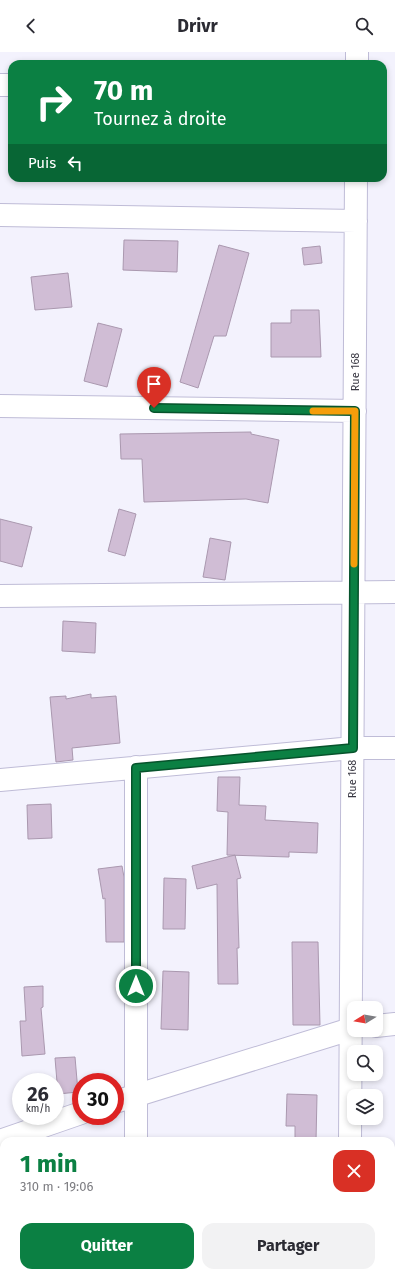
<!DOCTYPE html>
<html lang="fr">
<head>
<meta charset="utf-8">
<style>
  body { margin:0; font-family:"Fira Sans",sans-serif; background:#f2f2f3; color:#2b2b33; height:100vh; display:flex; flex-direction:column; font-size:15px; white-space:nowrap }
  * { box-sizing:border-box; margin:0 }
  p { font-size:13px; color:#7c7c81 }
  .icon { flex:none; width:22px; height:22px; fill:none; stroke:currentColor; stroke-width:2; stroke-linecap:round; stroke-linejoin:round }
  .map { position:relative; flex:1; overflow:hidden }
  .side { position:absolute; left:0px; top:1085px; width:395px; height:140px; display:flex; flex-direction:column; background:#fff; border-radius:12px 12px 0 0; box-shadow:0 2px 6px #0003 }
  .side>* { flex:none }
  .top-card { position:absolute; left:8px; top:8px; width:379px; height:122px; border-radius:12px; box-shadow:0 2px 6px #0003; background:#0b8043; color:#fff; overflow:hidden }
  .needle { width:26px; rotate:259deg }
  .tools { position:absolute; left:347px; top:949px; display:grid; gap:8px }
  .tools a { display:grid; place-items:center; width:36px; height:36px; border-radius:8px; background:#fff; box-shadow:0 2px 6px #0003; font-size:20px }
  .speed { position:absolute; left:12px; top:1021px; display:flex; gap:8px; font-size:20px; font-weight:700; text-align:center }
  .speed>* { display:grid; place-content:center; width:52px; height:52px; border-radius:50%; background:#fff; box-shadow:0 2px 6px #0003; line-height:1 }
  .speed small { font-size:10px; font-weight:400 }
  .speed .limit { border:6px solid #d22; background:#fff; color:#111 }
  .pin { position:absolute; display:grid; place-items:center; width:34px; height:34px; color:#fff; margin:-41px -17px; border-radius:50% 50% 50% 0; rotate:-45deg; box-shadow:0 0 4px #0007 }
  .pin .icon { rotate:45deg }
  .me { position:absolute; width:44px; margin:-22px; rotate:0deg; stroke-linejoin:round; filter:drop-shadow(0 0 3px #0008) }
  .turn { display:flex; align-items:center; gap:14px; height:84px; padding:0 20px; font-size:18px }
  .turn .icon { width:52px; height:52px; stroke-width:2.5 }
  .turn b { display:block; font-size:28px; line-height:34px }
  .then { display:flex; align-items:center; height:38px; padding:0 20px; background:#0003; gap:8px; font-size:15px }
  .round { display:grid; place-items:center; flex:none; width:42px; height:42px; border-radius:12px; background:#f2f2f3 }
  .summary { display:flex; align-items:center; justify-content:space-between; height:68px; padding:0 20px }
  h1 { font-size:24px; font-weight:700; line-height:30px; color:#0b8043 }
  .primary-button { display:flex; gap:8px; margin-top:auto; padding:8px 20px }
  .primary-button a { flex:1; height:46px; border-radius:12px; background:#0b8043; color:#fff; font-size:16px; font-weight:700; line-height:46px; text-align:center }
  .primary-button a+a { background:#f2f2f3; color:#2b2b33 }
  header { display:flex; justify-content:space-between; align-items:center; height:52px; padding:0 20px; background:#fff; font-size:18px; font-weight:700 }
  .map>svg:first-child { display:block }
  .building { fill:#d0bdd5; stroke:#aa98af }
  .lines { fill:none; stroke-linecap:round; stroke-linejoin:round }
  .minor-casing { stroke:#bfbcd7; stroke-width:24 }
  .minor { stroke:#fff; stroke-width:22 }
  .route-casing { stroke:#07532c; stroke-width:10 }
  .route { stroke:#0b8043; stroke-width:7 }
  .slow { stroke:#f59e0b; stroke-width:7 }
  .labels { text-anchor:middle; stroke-width:3.5; stroke-linejoin:round; paint-order:stroke }
  .street-label { font-size:11px; fill:#373641; stroke:#fff }
</style>
</head>
<body>
<header><svg class="icon" aria-label="back" viewBox="0 0 24 24"><path d="M15 5l-7 7 7 7"/></svg>Drivr<svg class="icon" aria-label="search" viewBox="0 0 24 24"><circle cx="10" cy="10" r="6"/><path d="M15 15l6 6"/></svg></header>
<div class="map">
<svg width="395" height="1225" viewBox="0 0 395 1225">
  <rect width="100%" height="100%" fill="#f3f2fd"/>
  <path class="building" d="M 124,188 L 178,189 L 177,220 L 123,218 Z
    M 219,193 L 249,201 L 226,284 L 214,284 L 198,336 L 180,330 Z
    M 320,194 L 322,211 L 304,213 L 302,196 Z
    M 68,221 L 72,255 L 35,258 L 31,225 Z
    M 291,258 L 319,258 L 321,305 L 271,305 L 271,271 L 291,271 Z
    M 98,271 L 122,277 L 107,335 L 84,329 Z
    M 251,380 L 251,382 L 279,388 L 268,451 L 246,447 L 144,450 L 142,407 L 121,407 L 120,382 Z
    M 119,457 L 136,462 L 125,504 L 108,499 Z
    M 0,467 L 32,475 L 22,515 L 0,509 Z
    M 210,486 L 231,490 L 225,528 L 203,525 Z
    M 63,569 L 96,571 L 95,601 L 62,599 Z
    M 91,642 L 91,646 L 116,644 L 120,691 L 72,696 L 73,708 L 56,710 L 50,645 L 66,644 L 66,647 Z
    M 218,725 L 240,725 L 239,753 L 266,754 L 265,768 L 318,771 L 317,801 L 289,800 L 289,805 L 227,803 L 228,760 L 217,759 Z
    M 51,752 L 52,786 L 28,787 L 27,753 Z
    M 235,803 L 241,826 L 237,827 L 239,896 L 237,896 L 238,932 L 218,932 L 217,832 L 197,837 L 192,814 Z
    M 122,814 L 124,825 L 124,890 L 106,890 L 105,846 L 103,847 L 98,817 Z
    M 164,826 L 186,827 L 185,877 L 163,877 Z
    M 292,890 L 318,890 L 320,973 L 293,973 Z
    M 163,919 L 189,920 L 188,978 L 161,977 Z
    M 43,934 L 43,955 L 41,956 L 45,1002 L 22,1004 L 20,969 L 26,969 L 24,935 Z
    M 75,1005 L 78,1040 L 58,1042 L 55,1006 Z
    M 287,1042 L 317,1043 L 316,1089 L 295,1089 L 295,1074 L 286,1074 Z"/>
  <g class="lines">
    <g class="minor-casing">
      <path id="minor" d="M 357,12 L 357,0
        M 0,33 L 12,33
        M 0,163 L 356,169
        M 0,354 L 355,359
        M 0,544 L 395,540
        M 0,728 L 353,696 L 395,696
        M 376,974 L 395,972
        M 115,1050 L 354,976
        M 0,1089 L 81,1061
        M 136,1089 L 136,715
        M 350,1089 L 356,126
        M 391,1198 L 395,1197
        M 136,1225 L 136,1221
        M 301,1225 L 315,1221
        M 350,1225 L 350,1221"/>
    </g>
    <use href="#minor" class="minor"/>
  </g>
  <g class="lines">
    <g class="route-casing">
      <path id="route" d="M 136,934 L 136,716 L 353,696 L 355,359 L 154,356"/>
    </g>
    <use href="#route" class="route"/>
    <path class="slow" d="M 313,359 L 355,359 L 354,512"/>
  </g>
  <g class="labels">
    <g class="street-label">
      <text transform="translate(355 320) rotate(-90)" y="4">Rue 168</text>
      <text transform="translate(352 727) rotate(-90)" y="4">Rue 168</text>
    </g>
  </g>
</svg>
<div class="tools">
<a><svg class="needle" viewBox="-14 -14 28 28"><path d="M0-13l5 13h-10z" fill="#e53935"/><path d="M0 13l5-13h-10z" fill="#7c7c81"/></svg></a>
<a><svg class="icon" aria-label="search" viewBox="0 0 24 24"><circle cx="10" cy="10" r="6"/><path d="M15 15l6 6"/></svg></a>
<a><svg class="icon" aria-label="layers" viewBox="0 0 24 24"><path d="M12 4l9 5-9 5-9-5zM3 14l9 5 9-5"/></svg></a>
</div>
<div class="speed"><div>26<small>km/h</small></div><div class="limit">30</div></div>
<div class="pin" style="left:154px;top:356px;background:#d93025"><svg class="icon" aria-label="arrive" viewBox="0 0 24 24"><path d="M6 21V4h12l-3 4 3 4H6"/></svg></div>
<svg class="me" style="left:136px;top:934px" viewBox="-20 -20 40 40"><circle r="17" fill="#0b8043" stroke="#fff" stroke-width="3"/><path d="M0-11L8 9 0 5-8 9z" fill="#fff"/></svg>
<div class="top-card">
<div class="turn"><svg class="icon" aria-label="right" viewBox="0 0 24 24"><path d="M7 20v-9h11M14 6l5 5-5 5"/></svg><div><b>70 m</b>Tournez à droite</div></div>
<div class="then">Puis<svg class="icon" aria-label="left" viewBox="0 0 24 24"><path d="M17 20v-9H6M10 6l-5 5 5 5"/></svg></div>
</div>
<section class="side">
<div class="summary"><div><h1>1 min</h1><p>310 m · 19:06</p></div><a class="round" style="background:#d93025;color:#fff"><svg class="icon" aria-label="close" viewBox="0 0 24 24"><path d="M6 6l12 12M18 6L6 18"/></svg></a></div>
<div class="primary-button"><a>Quitter</a><a>Partager</a></div>
</section>
</div>
</body>
</html>
